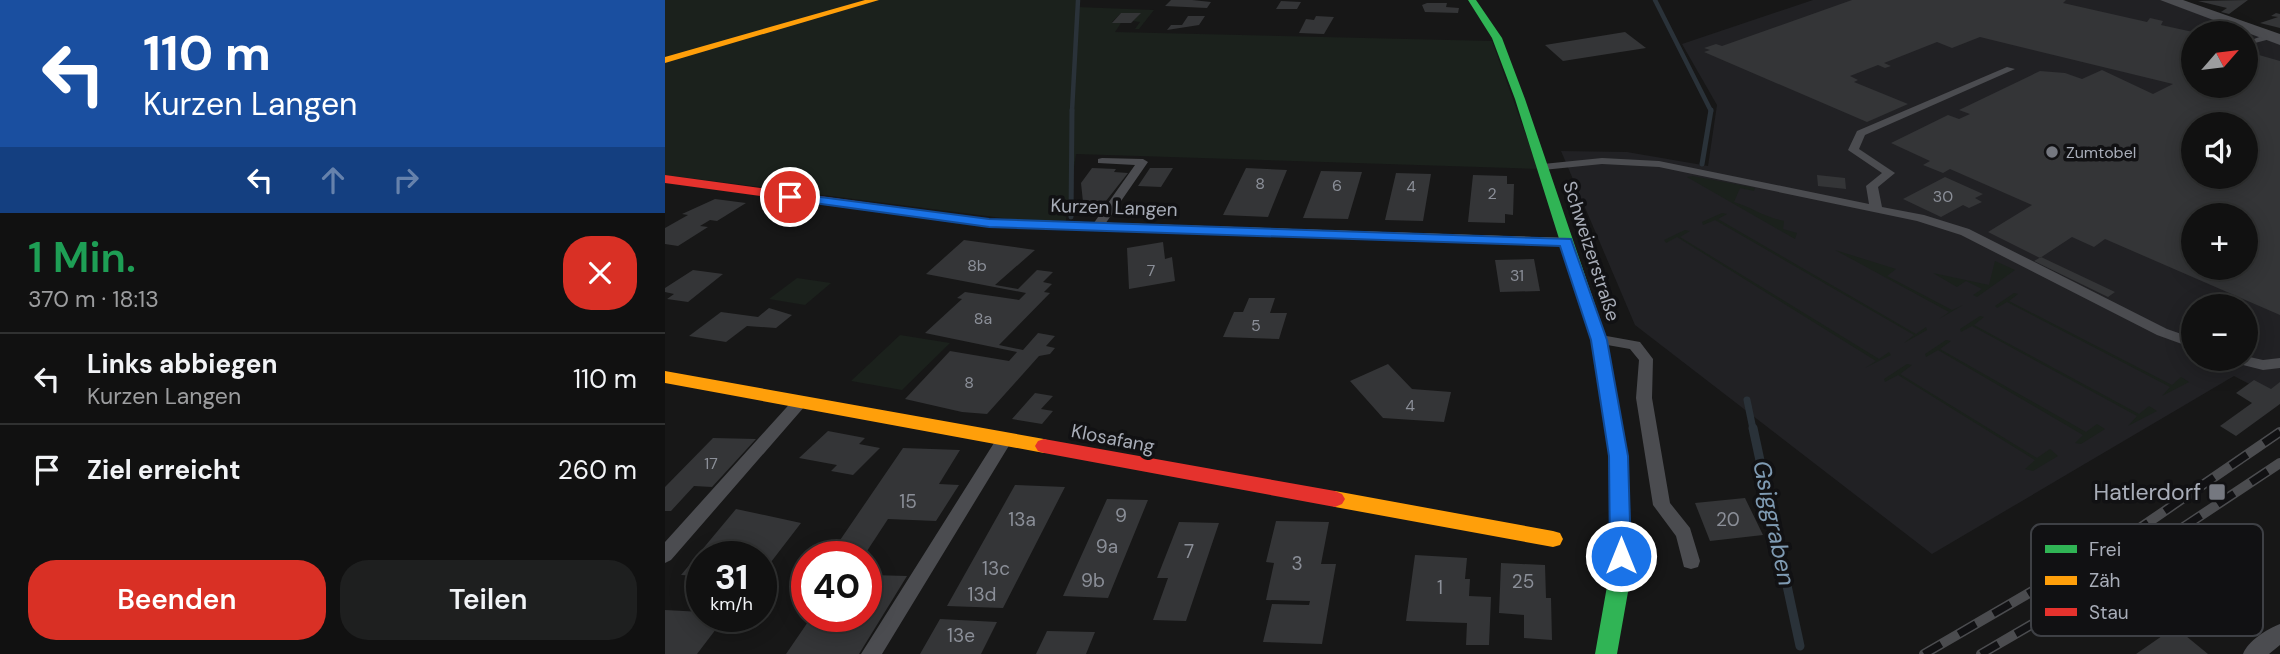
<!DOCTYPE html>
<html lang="de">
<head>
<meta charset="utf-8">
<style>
  body { margin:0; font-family:"DM Sans",sans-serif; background:#1e1f1f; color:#f1f3f6; height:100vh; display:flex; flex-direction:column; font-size:26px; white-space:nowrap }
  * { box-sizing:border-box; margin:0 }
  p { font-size:23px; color:#9c9d9f }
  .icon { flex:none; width:38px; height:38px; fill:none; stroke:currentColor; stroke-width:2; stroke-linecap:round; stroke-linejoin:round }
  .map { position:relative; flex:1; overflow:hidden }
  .sheet { display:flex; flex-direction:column; background:#111; width:665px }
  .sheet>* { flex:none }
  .guide { background:#1a4fa0; color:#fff; overflow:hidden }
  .needle { width:46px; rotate:62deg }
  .controls { position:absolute; left:1516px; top:21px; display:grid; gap:14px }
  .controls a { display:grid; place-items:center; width:77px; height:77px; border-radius:50%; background:#111; box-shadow:0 4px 18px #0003,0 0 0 2px #303131; font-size:35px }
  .speed { position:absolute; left:21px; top:541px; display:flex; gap:14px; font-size:35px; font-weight:700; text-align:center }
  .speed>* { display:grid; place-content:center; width:91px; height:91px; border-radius:50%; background:#111; box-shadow:0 4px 18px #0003,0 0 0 2px #303131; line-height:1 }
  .speed small { font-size:18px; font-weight:400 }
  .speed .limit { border:10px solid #d22; background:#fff; color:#111 }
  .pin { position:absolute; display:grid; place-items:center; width:60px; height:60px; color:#fff; margin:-30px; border:4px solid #fff; border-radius:50%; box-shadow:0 2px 7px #0007 }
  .me { position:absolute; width:77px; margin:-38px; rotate:0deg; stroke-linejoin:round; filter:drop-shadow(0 0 5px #0008) }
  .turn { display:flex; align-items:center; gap:24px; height:147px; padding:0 28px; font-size:32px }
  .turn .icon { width:91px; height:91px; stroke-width:2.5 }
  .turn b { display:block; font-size:49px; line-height:60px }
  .lanes { display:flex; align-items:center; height:66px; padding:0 28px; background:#0003; justify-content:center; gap:35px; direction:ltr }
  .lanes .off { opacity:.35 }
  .round { display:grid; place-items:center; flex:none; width:74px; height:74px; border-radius:28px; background:#1e1f1f }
  .headline { display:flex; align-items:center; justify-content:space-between; height:119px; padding:0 28px }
  h1 { font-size:42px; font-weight:600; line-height:52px; color:#1e9e55 }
  .action { display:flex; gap:14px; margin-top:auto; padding:14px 28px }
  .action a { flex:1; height:80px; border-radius:28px; background:#d93025; color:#fff; font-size:28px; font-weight:600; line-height:80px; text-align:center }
  .action a+a { background:#1e1f1f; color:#f1f3f6 }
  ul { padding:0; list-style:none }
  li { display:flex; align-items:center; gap:21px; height:91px; padding:0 28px; border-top:2px solid #303131 }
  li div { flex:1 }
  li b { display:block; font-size:26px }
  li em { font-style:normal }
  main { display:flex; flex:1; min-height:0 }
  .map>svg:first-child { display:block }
  .built { fill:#212124; fill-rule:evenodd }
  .green { fill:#1b211c }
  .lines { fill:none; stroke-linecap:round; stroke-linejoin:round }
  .stream-far3 { stroke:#2a3239; stroke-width:4.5 }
  .stream-far2 { stroke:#2a3239; stroke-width:5 }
  .stream-far1 { stroke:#2a3239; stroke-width:7 }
  .stream { stroke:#2a3239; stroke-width:9 }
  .building { fill:#343537; fill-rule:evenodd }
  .lane { fill:#4b4c50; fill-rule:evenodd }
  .street { fill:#4b4c50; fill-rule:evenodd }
  .fast { fill:#30b455; fill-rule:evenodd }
  .slow { fill:#ff9f0a; fill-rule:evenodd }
  .jam { fill:#e5322d; fill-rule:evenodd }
  .rail-casing { stroke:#4b4c4f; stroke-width:10 }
  .rail { stroke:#111113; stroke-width:7; stroke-dasharray:20; stroke-linecap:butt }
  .route { fill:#1a73e8; stroke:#114b97; stroke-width:2 }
  .poi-dot { fill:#757880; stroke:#111113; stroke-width:2.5 }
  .labels { text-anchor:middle; stroke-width:7; stroke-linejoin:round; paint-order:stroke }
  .far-poi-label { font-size:16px; fill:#a8adb8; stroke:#111113; text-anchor:start }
  .number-label { font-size:16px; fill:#8b8f98 }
  .street-label { font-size:19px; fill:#a8adb8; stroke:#111113 }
  .near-number-label { font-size:19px; fill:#8b8f98 }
  .near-poi-label { font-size:23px; fill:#a8adb8; stroke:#111113; text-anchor:end }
  .near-water-label { font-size:24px; font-style:italic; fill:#7f9bb3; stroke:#111113 }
  .key { fill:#111113; stroke:#3e4045; stroke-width:2 }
  .key-label { font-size:19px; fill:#a8adb8 }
</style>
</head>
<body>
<main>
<section class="sheet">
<div class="guide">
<div class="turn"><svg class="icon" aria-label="left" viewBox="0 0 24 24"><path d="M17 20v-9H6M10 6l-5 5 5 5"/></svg><div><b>110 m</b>Kurzen Langen</div></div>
<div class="lanes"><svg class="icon" aria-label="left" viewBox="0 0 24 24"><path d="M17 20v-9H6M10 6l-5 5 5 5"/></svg><svg class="icon off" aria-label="ahead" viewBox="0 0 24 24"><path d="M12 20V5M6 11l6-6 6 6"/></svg><svg class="icon off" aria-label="right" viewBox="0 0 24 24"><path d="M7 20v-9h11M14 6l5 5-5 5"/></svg></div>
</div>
<div class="headline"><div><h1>1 Min.</h1><p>370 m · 18:13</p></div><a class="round" style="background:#d93025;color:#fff"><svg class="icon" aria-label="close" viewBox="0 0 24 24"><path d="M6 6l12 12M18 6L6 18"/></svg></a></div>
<ul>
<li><svg class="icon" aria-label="left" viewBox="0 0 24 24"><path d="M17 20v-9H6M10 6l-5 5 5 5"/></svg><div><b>Links abbiegen</b><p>Kurzen Langen</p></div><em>110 m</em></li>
<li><svg class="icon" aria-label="arrive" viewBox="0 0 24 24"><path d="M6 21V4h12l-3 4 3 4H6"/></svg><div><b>Ziel erreicht</b></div><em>260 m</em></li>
</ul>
<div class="action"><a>Beenden</a><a>Teilen</a></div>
</section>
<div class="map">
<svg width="1615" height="654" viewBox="0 0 1615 654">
  <rect width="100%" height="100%" fill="#171717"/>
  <path class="built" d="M 1148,0 L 1495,0 L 1615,42 L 1615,400 L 1569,376 L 1267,554 L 970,325 L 896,151 L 962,152 L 1043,166 L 1052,105 L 1017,44 ZM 1528,33 L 1580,33 L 1580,86 L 1528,86 ZM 1528,124 L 1580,124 L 1580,177 L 1528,177 ZM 1528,215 L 1580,215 L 1580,268 L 1528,268 ZM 1528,306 L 1580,306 L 1580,359 L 1528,359 Z"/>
  <path class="green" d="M 0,0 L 411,0 L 410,25 L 412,7 L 489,10 L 474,29 L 470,29 L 475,22 L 468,21 L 475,13 L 456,13 L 447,22 L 456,23 L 450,32 L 827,41 L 873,169 L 411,154 L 400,226 L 0,175 Z
    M 1028,176 L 1090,188 L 1089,191 L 1075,188 L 1069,202 C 1086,207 1099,217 1119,221 L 1118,229 L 1132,233 L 1130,239 L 1022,177 Z
    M 1057,213 L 1062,214 L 1053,219 L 1251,334 L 1261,327 L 1262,330 L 1239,343 L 1249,335 L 1050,220 L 1038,225 L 1037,222 Z
    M 1020,230 L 1025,231 L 1015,237 L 1214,359 L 1224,352 L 1226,355 L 1200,368 L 1211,361 L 1012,237 L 1001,243 L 999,240 Z
    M 1170,250 L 1231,269 L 1222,276 L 1287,310 L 1298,305 L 1274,319 L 1284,312 Z
    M 1330,261 L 1350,270 L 1312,297 L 1308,295 L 1317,289 L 1301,281 L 1292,287 L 1268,273 L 1324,285 Z
    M 132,278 L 166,283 L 140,305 L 104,299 Z
    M 1349,293 L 1353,294 L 1344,301 L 1507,385 L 1516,377 L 1524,382 L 1497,396 L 1505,387 L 1342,302 L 1332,308 L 1330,306 Z
    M 1315,316 L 1319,317 L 1309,325 L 1474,414 L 1484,406 L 1492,411 L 1463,426 L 1472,416 L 1307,326 L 1296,332 L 1295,329 Z
    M 235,335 L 285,343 L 237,390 L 186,381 Z
    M 1281,340 L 1286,341 L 1275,349 L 1421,432 L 1432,424 L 1440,429 L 1416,444 L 1410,443 L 1418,435 L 1273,350 L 1261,357 L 1260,354 Z
    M 1242,364 L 1247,365 L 1235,374 L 1372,458 L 1385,449 L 1393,456 L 1368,471 L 1360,469 L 1370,460 L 1233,375 L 1220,382 L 1219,379 Z"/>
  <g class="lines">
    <path class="stream-far3" d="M 990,0 L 1046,111
      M 407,111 L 413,0"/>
    <path class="stream-far2" d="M 1037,164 L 1046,110
      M 406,217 L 407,110"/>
    <path class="stream-far1" d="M 1082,400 L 1088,429"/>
    <path class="stream" d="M 1088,428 L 1135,646"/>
  </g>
  <path class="building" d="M 506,0 L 527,0 L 546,2 L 542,8 L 500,6 Z
    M 1187,0 L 1401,0 L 1398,3 L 1482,22 L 1485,18 L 1498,21 L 1496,25 L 1528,32 L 1528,86 L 1580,86 L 1580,51 L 1615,61 L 1615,315 L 1440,239 L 1429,247 L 1407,237 L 1375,258 L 1323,232 L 1367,205 L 1285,169 L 1278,173 L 1258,165 L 1265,161 L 1226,143 L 1283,115 L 1294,119 L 1305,114 L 1294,110 L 1375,71 L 1400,73 L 1417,79 L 1437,70 L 1488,94 L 1508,84 L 1315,37 L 1287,48 L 1272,42 L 1219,63 L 1226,66 L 1220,68 L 1213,65 L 1185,76 L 1193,80 L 1189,82 L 1243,104 L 1202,122 L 1039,52 L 1045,50 L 1039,48 L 1051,44 L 1057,46 ZM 1528,124 L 1580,124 L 1580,177 L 1528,177 ZM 1528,215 L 1580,215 L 1580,268 L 1528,268 Z
    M 1583,0 L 1564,14 L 1556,12 L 1562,8 L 1533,1 Z
    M 616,1 L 636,2 L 632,9 L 611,9 Z
    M 762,3 L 782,3 L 781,7 L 794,8 L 793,13 L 760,12 L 757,5 Z
    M 456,13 L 476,13 L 466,23 L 447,23 Z
    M 1611,13 L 1615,14 L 1615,28 L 1595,23 L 1613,17 L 1606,16 Z
    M 523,16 L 540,16 L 534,25 L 502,30 L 506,25 L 517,25 Z
    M 651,16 L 669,17 L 659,34 L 634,33 L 641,19 L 649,20 Z
    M 960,32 L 981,48 L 898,61 L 880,45 Z
    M 427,168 L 451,169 L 449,172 L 463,173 L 437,206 L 420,205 L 422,203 L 418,202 L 416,183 Z
    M 485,168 L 508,168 L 496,187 L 473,186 Z
    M 581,168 L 622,170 L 603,217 L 558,215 Z
    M 656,171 L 697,172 L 683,219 L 638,218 Z
    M 731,173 L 766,174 L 758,221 L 720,220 Z
    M 808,175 L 842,176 L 842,184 L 849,184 L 848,215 L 840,214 L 840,223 L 803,222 Z
    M 1152,175 L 1180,178 L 1181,189 L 1153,186 Z
    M 1280,177 L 1318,194 L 1310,198 L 1317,202 L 1304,208 L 1298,205 L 1276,217 L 1238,199 Z
    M 50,199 L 81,203 L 52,221 L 45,220 L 35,226 L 43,227 L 13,246 L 0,244 L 0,228 L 23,215 L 17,214 Z
    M 299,240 L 370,250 L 330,285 L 353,289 L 372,270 L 388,272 L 378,282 L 387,284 L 379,292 L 385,293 L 334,345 L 358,350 L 373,333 L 390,336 L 381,346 L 390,348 L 385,354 L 374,356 L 322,414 L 297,412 L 240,399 L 285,351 L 344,361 L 352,352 L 260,333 L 297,299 L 292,298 L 300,292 L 354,300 L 361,293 L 261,274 Z
    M 498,242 L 500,259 L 507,257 L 510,281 L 464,289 L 462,248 Z
    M 1376,257 L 1450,292 L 1443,297 L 1369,261 Z
    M 869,259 L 875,291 L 835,292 L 830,260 Z
    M 28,270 L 58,274 L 23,302 L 2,299 L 9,294 L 0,292 L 0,288 Z
    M 584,298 L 610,298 L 605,313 L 622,313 L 614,339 L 558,337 L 569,312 L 578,312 Z
    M 104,308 L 127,315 L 111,328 L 82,326 L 61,342 L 24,336 L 56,312 L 93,317 Z
    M 723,364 L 747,389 L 786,392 L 779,422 L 718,418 L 685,381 Z
    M 1589,380 L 1606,389 L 1615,382 L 1615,404 L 1571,436 L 1555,426 L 1587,403 L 1571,393 Z
    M 370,393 L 388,396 L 376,409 L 388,411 L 377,424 L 347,419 Z
    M 163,431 L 200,438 L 194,444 L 215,448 L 188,475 L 166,471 L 172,465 L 134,458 Z
    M 48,438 L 91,439 L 47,487 L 29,486 L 6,511 L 0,511 L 0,487 Z
    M 238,448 L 295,450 L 274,484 L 294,485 L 271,521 L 223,519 L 202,551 L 169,549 Z
    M 350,485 L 400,487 L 338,608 L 282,606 Z
    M 1080,498 L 1098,535 L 1045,541 L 1030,503 Z
    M 442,499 L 483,500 L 443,598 L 398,596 Z
    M 71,509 L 136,523 L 96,575 L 96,556 L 37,556 L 37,576 L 16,575 Z
    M 611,521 L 664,522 L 656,564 L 671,564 L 657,644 L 598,642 L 607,604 L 644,605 L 645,601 L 601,600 L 609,563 L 601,562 Z
    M 514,522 L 554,523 L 521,621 L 488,620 L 503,578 L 492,578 Z
    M 750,555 L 802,558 L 800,579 L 805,579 L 804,596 L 826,597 L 824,645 L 801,645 L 802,623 L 741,621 Z
    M 836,563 L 880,565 L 881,598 L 886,598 L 887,640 L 859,638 L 859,615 L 834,613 Z
    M 206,575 L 242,576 L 194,654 L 121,654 L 147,616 L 201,616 L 201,582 Z
    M 0,610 L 37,612 L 37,616 L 61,616 L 32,654 L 0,654 Z
    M 275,619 L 332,622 L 316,654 L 255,654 Z
    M 1510,627 L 1543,654 L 1471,654 Z
    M 382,631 L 430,632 L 421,654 L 371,654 Z"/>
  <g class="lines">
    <path class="lane" d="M 1606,33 L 1610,36 L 1609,38 L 1590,43 L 1586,40 Z
      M 1342,67 L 1350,69 L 1200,135 L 1194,149 L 1230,173 L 1213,187 L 1217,207 L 1259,215 L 1304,229 L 1502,329 L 1528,338 L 1528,348 L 1492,335 L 1296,235 L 1252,221 L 994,167 L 937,164 L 878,170 L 873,167 L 878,164 L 937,158 L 994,161 L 1204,204 L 1201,186 L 1217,173 L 1183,150 L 1192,131 Z
      M 437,158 L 478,159 L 483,162 L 436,230 L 432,231 L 426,227 L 470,165 L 433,163 L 433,159 Z
      M 936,335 L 975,342 L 988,359 L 987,398 L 1005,503 L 1025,528 L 1035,561 L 1033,567 L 1026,569 L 1019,567 L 1011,536 L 988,505 L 971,398 L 974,360 L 965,349 L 931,343 L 929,340 L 931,337 Z
      M 1580,356 L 1598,360 L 1615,358 L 1615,368 L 1598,370 L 1566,362 L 1564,359 L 1580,359 Z
      M 135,397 L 140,398 L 143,402 L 140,406 L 6,560 L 0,563 L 0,542 L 130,398 Z
      M 340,433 L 346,435 L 348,439 L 217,654 L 196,654 L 334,435 Z
      M 1615,624 L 1615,645 L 1604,654 L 1578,654 C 1583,641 1602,629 1615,624 Z"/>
    <path class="street" d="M 1495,0 L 1518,0 L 1615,34 L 1615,45 Z"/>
    <path class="fast" d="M 803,0 L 811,0 L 837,38 L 860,99 L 942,340 L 962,455 L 966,537 L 966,575 L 952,654 L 930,654 L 944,575 L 946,537 L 944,455 L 926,340 L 850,99 L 827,38 Z"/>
    <path class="slow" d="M 200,0 L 214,0 L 0,63 L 0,57 Z
      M 293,215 L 325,219 L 900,238 L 907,242 L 900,246 L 325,227 L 288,222 L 286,219 L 288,216 Z
      M 0,371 L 379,439 L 385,441 L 388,446 L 385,451 L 379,453 L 0,383 Z
      M 670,491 L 888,531 L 895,533 L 898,539 L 895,545 L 888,547 L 670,507 L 663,504 L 660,499 L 663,494 Z"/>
    <path class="jam" d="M 0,175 L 293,215 L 300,219 L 293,223 L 0,183 Z
      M 379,439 L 670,491 L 677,494 L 680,499 L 677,504 L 670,507 L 379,453 L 373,451 L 370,446 L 373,441 Z"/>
    <g class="rail-casing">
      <path id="rail" d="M 1259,654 L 1469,532 L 1615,432
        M 1316,654 L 1407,601 L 1615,463"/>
    </g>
    <use href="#rail" class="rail"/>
  </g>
  <path class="route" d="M 125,193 L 324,219 L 906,239 L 942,340 L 963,456 L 966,556 L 963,562 L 956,564 L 948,562 L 945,556 L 944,456 L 926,340 L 895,246 L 324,227 L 120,199 L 119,197 Z"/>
  <g class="poi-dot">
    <circle cx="1387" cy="152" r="7"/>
    <rect x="1543" y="483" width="18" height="18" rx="3.5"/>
  </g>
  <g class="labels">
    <g class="far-poi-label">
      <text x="1401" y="158">Zumtobel</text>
    </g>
    <g class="number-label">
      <text x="595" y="189">8</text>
      <text x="672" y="191">6</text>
      <text x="746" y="192">4</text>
      <text x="827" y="199">2</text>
      <text x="1278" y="202">30</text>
      <text x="312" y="271">8b</text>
      <text x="486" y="276">7</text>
      <text x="852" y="281">31</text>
      <text x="318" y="324">8a</text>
      <text x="591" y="331">5</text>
      <text x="304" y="388">8</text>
      <text x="745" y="411">4</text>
      <text x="46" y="469">17</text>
    </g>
    <g class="street-label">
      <text transform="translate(449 207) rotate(2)" y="7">Kurzen Langen</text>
      <text transform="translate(927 251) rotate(72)" y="7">Schweizerstraße</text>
      <text transform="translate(448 438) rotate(11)" y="7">Klosafang</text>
    </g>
    <g class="near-number-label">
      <text x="243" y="508">15</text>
      <text x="456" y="522">9</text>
      <text x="357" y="526">13a</text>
      <text x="1063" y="526">20</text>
      <text x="442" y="553">9a</text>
      <text x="524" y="558">7</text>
      <text x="632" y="570">3</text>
      <text x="331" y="575">13c</text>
      <text x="428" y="587">9b</text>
      <text x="858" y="588">25</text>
      <text x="775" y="594">1</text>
      <text x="317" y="601">13d</text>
      <text x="296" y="642">13e</text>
    </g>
    <g class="near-poi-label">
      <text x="1536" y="500">Hatlerdorf</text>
    </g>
    <g class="near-water-label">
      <text transform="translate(1109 523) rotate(78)" y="8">Gsiggraben</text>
    </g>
  </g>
  <rect x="1366" y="524" width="232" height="112" rx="10" class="key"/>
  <rect x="1380" y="545" width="32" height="8" fill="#30b455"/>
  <rect x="1380" y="576" width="32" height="9" fill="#ff9f0a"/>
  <rect x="1380" y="608" width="32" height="8" fill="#e5322d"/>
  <g class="key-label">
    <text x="1424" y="556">Frei</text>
    <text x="1424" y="587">Zäh</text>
    <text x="1424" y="619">Stau</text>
  </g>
</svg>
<div class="controls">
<a><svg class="needle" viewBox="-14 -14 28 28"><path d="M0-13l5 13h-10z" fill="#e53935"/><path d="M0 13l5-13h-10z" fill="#9c9d9f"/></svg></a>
<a><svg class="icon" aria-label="sound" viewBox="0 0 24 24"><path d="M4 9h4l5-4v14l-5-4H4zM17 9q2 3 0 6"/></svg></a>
<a>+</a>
<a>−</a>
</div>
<div class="speed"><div>31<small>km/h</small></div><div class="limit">40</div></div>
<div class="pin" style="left:125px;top:197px;background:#d93025"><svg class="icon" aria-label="arrive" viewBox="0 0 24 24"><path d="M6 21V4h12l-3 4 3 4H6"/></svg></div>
<svg class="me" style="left:956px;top:556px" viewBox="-20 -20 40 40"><circle r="17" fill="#1a73e8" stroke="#fff" stroke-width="3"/><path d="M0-11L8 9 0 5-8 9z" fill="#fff"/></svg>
</div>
</main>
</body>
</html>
